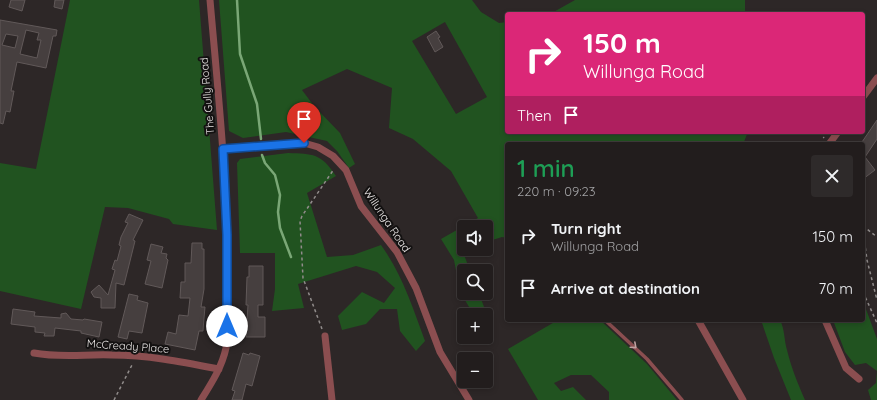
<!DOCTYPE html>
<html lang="en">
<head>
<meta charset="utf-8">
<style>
  body { margin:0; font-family:Quicksand,sans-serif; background:#2e2a2a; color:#f1f3f6; height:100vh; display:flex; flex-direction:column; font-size:15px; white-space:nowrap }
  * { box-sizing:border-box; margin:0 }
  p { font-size:13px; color:#a2a2a4 }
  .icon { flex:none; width:22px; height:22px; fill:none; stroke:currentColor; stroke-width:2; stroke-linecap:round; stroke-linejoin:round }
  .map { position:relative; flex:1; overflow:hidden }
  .drawer { position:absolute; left:505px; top:142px; width:360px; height:180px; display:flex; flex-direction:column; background:#221d1d; border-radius:4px; box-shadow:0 2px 6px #0003,0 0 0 1px #3f3b3b }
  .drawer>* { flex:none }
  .guide { position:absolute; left:505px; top:12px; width:360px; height:122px; border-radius:4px; box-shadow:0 2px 6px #0003,0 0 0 1px #3f3b3b; background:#db2777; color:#fff; overflow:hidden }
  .tools { position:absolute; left:457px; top:220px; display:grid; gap:8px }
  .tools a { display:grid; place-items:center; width:36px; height:36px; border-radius:4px; background:#221d1d; box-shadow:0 2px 6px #0003,0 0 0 1px #3f3b3b; font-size:20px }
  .pin { position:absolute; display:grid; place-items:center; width:34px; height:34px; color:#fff; margin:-41px -17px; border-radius:50% 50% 50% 0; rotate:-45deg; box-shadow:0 0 4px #0007 }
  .pin .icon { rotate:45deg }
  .me { position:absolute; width:44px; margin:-22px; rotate:0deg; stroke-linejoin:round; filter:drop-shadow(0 0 3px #0008) }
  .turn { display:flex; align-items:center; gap:14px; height:84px; padding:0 12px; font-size:18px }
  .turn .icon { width:52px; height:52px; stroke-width:2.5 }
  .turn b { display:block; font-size:28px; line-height:34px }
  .then { display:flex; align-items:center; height:38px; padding:0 12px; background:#0003; gap:8px; font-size:15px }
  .round { display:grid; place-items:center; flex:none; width:42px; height:42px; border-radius:4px; background:#2e2a2a }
  .overview { display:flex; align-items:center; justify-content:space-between; height:68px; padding:0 12px }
  h1 { font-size:24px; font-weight:600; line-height:30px; color:#1e9e55 }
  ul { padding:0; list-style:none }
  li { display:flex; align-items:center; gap:12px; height:52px; padding:0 12px }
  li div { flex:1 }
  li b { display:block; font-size:15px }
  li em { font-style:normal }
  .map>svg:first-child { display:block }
  .green { fill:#215320; fill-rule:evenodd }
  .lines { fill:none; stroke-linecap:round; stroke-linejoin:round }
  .stream { stroke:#7aa776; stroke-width:2.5 }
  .building { fill:#463f3f; stroke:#615959; fill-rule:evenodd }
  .path { stroke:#918c8b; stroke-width:1.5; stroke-dasharray:3 3; stroke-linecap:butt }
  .service { stroke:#8b4e50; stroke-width:3.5 }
  .minor { stroke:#8b4e50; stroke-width:7 }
  .oneway { stroke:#bfa2a2 }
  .route-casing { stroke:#114b97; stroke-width:10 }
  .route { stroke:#1a73e8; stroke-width:7 }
  .labels { text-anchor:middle; stroke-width:4; stroke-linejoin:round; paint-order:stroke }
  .street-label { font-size:11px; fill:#eae6e5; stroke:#131111 }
</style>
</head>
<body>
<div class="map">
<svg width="877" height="400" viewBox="0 0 877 400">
  <rect width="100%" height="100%" fill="#2d2727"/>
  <path class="green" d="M 70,0 L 199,0 L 217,230 L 173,224 L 169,219 L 128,208 L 105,207 L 81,309 L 0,291 L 0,163 L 36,169 Z
    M 219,0 L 472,0 L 481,12 L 499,23 L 507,22 L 507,132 L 748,132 L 743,144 L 507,144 L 507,238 L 502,237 L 486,242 L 486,227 L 464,227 L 464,249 L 462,249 L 470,271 L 464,271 L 464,293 L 479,293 L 484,307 L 485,315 L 474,315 L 460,292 L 454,260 L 441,239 L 478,218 L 451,171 L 413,139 L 389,128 L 392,88 L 347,69 L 302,90 L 314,106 L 340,133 L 355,164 L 349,168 L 337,151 L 327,141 L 286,132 L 243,138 L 229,131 ZM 445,22 L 487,97 L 456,114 L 412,41 Z
    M 575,0 L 745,0 L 745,14 L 550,14 Z
    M 288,153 C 313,154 321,153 336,176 L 307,193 L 327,257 L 353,255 L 381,245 C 402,274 413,308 425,341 L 416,351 L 400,331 L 397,309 L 380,309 L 366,324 L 342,330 L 338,316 L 362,292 L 384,303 L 395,288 L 377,272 L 356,266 L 298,284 L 304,308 L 272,311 L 275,289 L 275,253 L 240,253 L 237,163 L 240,159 Z
    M 863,301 L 877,339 L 877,400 L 871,400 L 868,390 L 876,383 L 877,371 L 866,363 L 855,365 L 845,352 L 833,320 L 863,320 Z
    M 558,320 L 600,320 L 647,364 L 677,400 L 609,400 L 609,392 L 591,375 L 571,375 L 554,383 L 561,391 L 573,387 L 586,400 L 538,400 L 508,349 Z
    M 761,320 L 780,320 C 785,330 784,340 787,350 C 791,367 798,384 805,400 L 791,400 L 774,358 Z"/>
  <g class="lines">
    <path class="stream" d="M 237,0 L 240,54 L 257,104 L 261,139
      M 262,155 L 265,163 L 275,175 L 280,195 L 278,212 L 280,228 L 291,257"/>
  </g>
  <path class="building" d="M 11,0 L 25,0 L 22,11 L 9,7 Z
    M 55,0 L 64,0 L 62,9 L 54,7 Z
    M 0,20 L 57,30 L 56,36 L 53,36 L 46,68 L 17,62 L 11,91 L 14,91 L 10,112 L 6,111 L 3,124 L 0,123 ZM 26,30 L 39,33 L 37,40 L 41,40 L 37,58 L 20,54 ZM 6,34 L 18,36 L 15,48 L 2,45 Z
    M 436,31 L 440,37 L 438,38 L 443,47 L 435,52 L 427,37 Z
    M 877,120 L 877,139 L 865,157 L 875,170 L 863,179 L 863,143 L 862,142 Z
    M 129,214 L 143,220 L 133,240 L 135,241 L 124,285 L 116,283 L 115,308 L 101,308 L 101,298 L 94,297 L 91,292 L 99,285 L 108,295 L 115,270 L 112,269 L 115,260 L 117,261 L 121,246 L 119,245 L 121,237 L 128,223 L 125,222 Z
    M 192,243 L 202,243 L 202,249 L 204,249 L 204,289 L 201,307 L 205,307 L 204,318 L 203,331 L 199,331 L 195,350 L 165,344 L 168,332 L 176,334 L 179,315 L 188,316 L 190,298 L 180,298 L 181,282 L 185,282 L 185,263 L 191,263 Z
    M 151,244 L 163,247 L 161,253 L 167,254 L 166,258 L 168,260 L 162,288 L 145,284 L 151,261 L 147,260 Z
    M 249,266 L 263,266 L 263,305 L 258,305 L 258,317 L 265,317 L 265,337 L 246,337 L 248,305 L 246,305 L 247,277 L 249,277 Z
    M 129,294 L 138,296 L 137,300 L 148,303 L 142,333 L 129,331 L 127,339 L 118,337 Z
    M 13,309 L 35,312 L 34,316 L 61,318 L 61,314 L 66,313 L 71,319 L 83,320 L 84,319 L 102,322 L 99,337 L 81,333 L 81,331 L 55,328 L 54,336 L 44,336 L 45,333 L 35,332 L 35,327 L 11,324 Z
    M 243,353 L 249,355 L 250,353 L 260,356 L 252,386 L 246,384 L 242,400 L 232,400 L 235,391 L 232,390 Z"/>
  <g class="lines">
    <path class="path" d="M 820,132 L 824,138
      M 863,226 L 877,237
      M 863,230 L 867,260 L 877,300
      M 863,292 L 877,323
      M 322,329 L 303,278 L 300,221 L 302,216 L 334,169
      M 114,400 L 133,363"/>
    <path class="service" d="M 605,320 L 647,359 L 682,400"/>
    <path class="minor" d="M 863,97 L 877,78
      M 829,144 L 838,132
      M 223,149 L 304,143 L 318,147 L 333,156 L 346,170 L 361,206 L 397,252 L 416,288 L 440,352 L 469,400
      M 698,320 L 743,400
      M 825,320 L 846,368 L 859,379
      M 325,336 L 332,400
      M 34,353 C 60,358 86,354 112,355 C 148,355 183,362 219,369
      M 201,400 C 211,384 222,367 226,348 C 230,326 227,298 227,275 C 228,183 218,92 210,0"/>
  </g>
  <defs><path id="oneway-chevron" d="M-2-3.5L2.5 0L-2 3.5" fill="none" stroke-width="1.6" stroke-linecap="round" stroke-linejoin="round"/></defs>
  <use class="oneway" href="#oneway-chevron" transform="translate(634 346) rotate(42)"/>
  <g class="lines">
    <g class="route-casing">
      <path id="route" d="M 227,326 L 227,235 L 223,149 L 304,143"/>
    </g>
    <use href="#route" class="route"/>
  </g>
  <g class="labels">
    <g class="street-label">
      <text transform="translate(207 96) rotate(-95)" y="4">The Gully Road</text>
      <text transform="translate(387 220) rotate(56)" y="4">Willunga Road</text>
      <text transform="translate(128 346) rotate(4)" y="4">McCready Place</text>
    </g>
  </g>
</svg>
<div class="tools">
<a><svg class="icon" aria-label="sound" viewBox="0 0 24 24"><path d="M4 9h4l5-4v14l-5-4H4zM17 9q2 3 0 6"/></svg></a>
<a><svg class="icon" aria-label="search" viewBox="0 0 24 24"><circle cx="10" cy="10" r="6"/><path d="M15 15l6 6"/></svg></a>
<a>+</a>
<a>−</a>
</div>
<div class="pin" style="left:304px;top:143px;background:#d93025"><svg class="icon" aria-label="arrive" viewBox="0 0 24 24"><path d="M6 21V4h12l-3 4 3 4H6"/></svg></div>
<svg class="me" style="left:227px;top:326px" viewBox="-20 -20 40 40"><circle r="19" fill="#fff"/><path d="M0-13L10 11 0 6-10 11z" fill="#1a73e8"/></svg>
<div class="guide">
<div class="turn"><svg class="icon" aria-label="right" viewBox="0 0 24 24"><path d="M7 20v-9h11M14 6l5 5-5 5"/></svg><div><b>150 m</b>Willunga Road</div></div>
<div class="then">Then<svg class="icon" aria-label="arrive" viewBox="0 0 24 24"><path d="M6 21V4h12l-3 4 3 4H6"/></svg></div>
</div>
<section class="drawer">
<div class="overview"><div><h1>1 min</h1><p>220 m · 09:23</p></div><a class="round"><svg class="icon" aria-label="close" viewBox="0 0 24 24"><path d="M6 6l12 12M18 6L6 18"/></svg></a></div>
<ul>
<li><svg class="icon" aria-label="right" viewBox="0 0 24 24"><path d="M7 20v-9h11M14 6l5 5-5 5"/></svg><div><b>Turn right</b><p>Willunga Road</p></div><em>150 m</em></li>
<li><svg class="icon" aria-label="arrive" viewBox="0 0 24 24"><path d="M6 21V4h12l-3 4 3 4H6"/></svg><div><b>Arrive at destination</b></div><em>70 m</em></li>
</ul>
</section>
</div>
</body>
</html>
